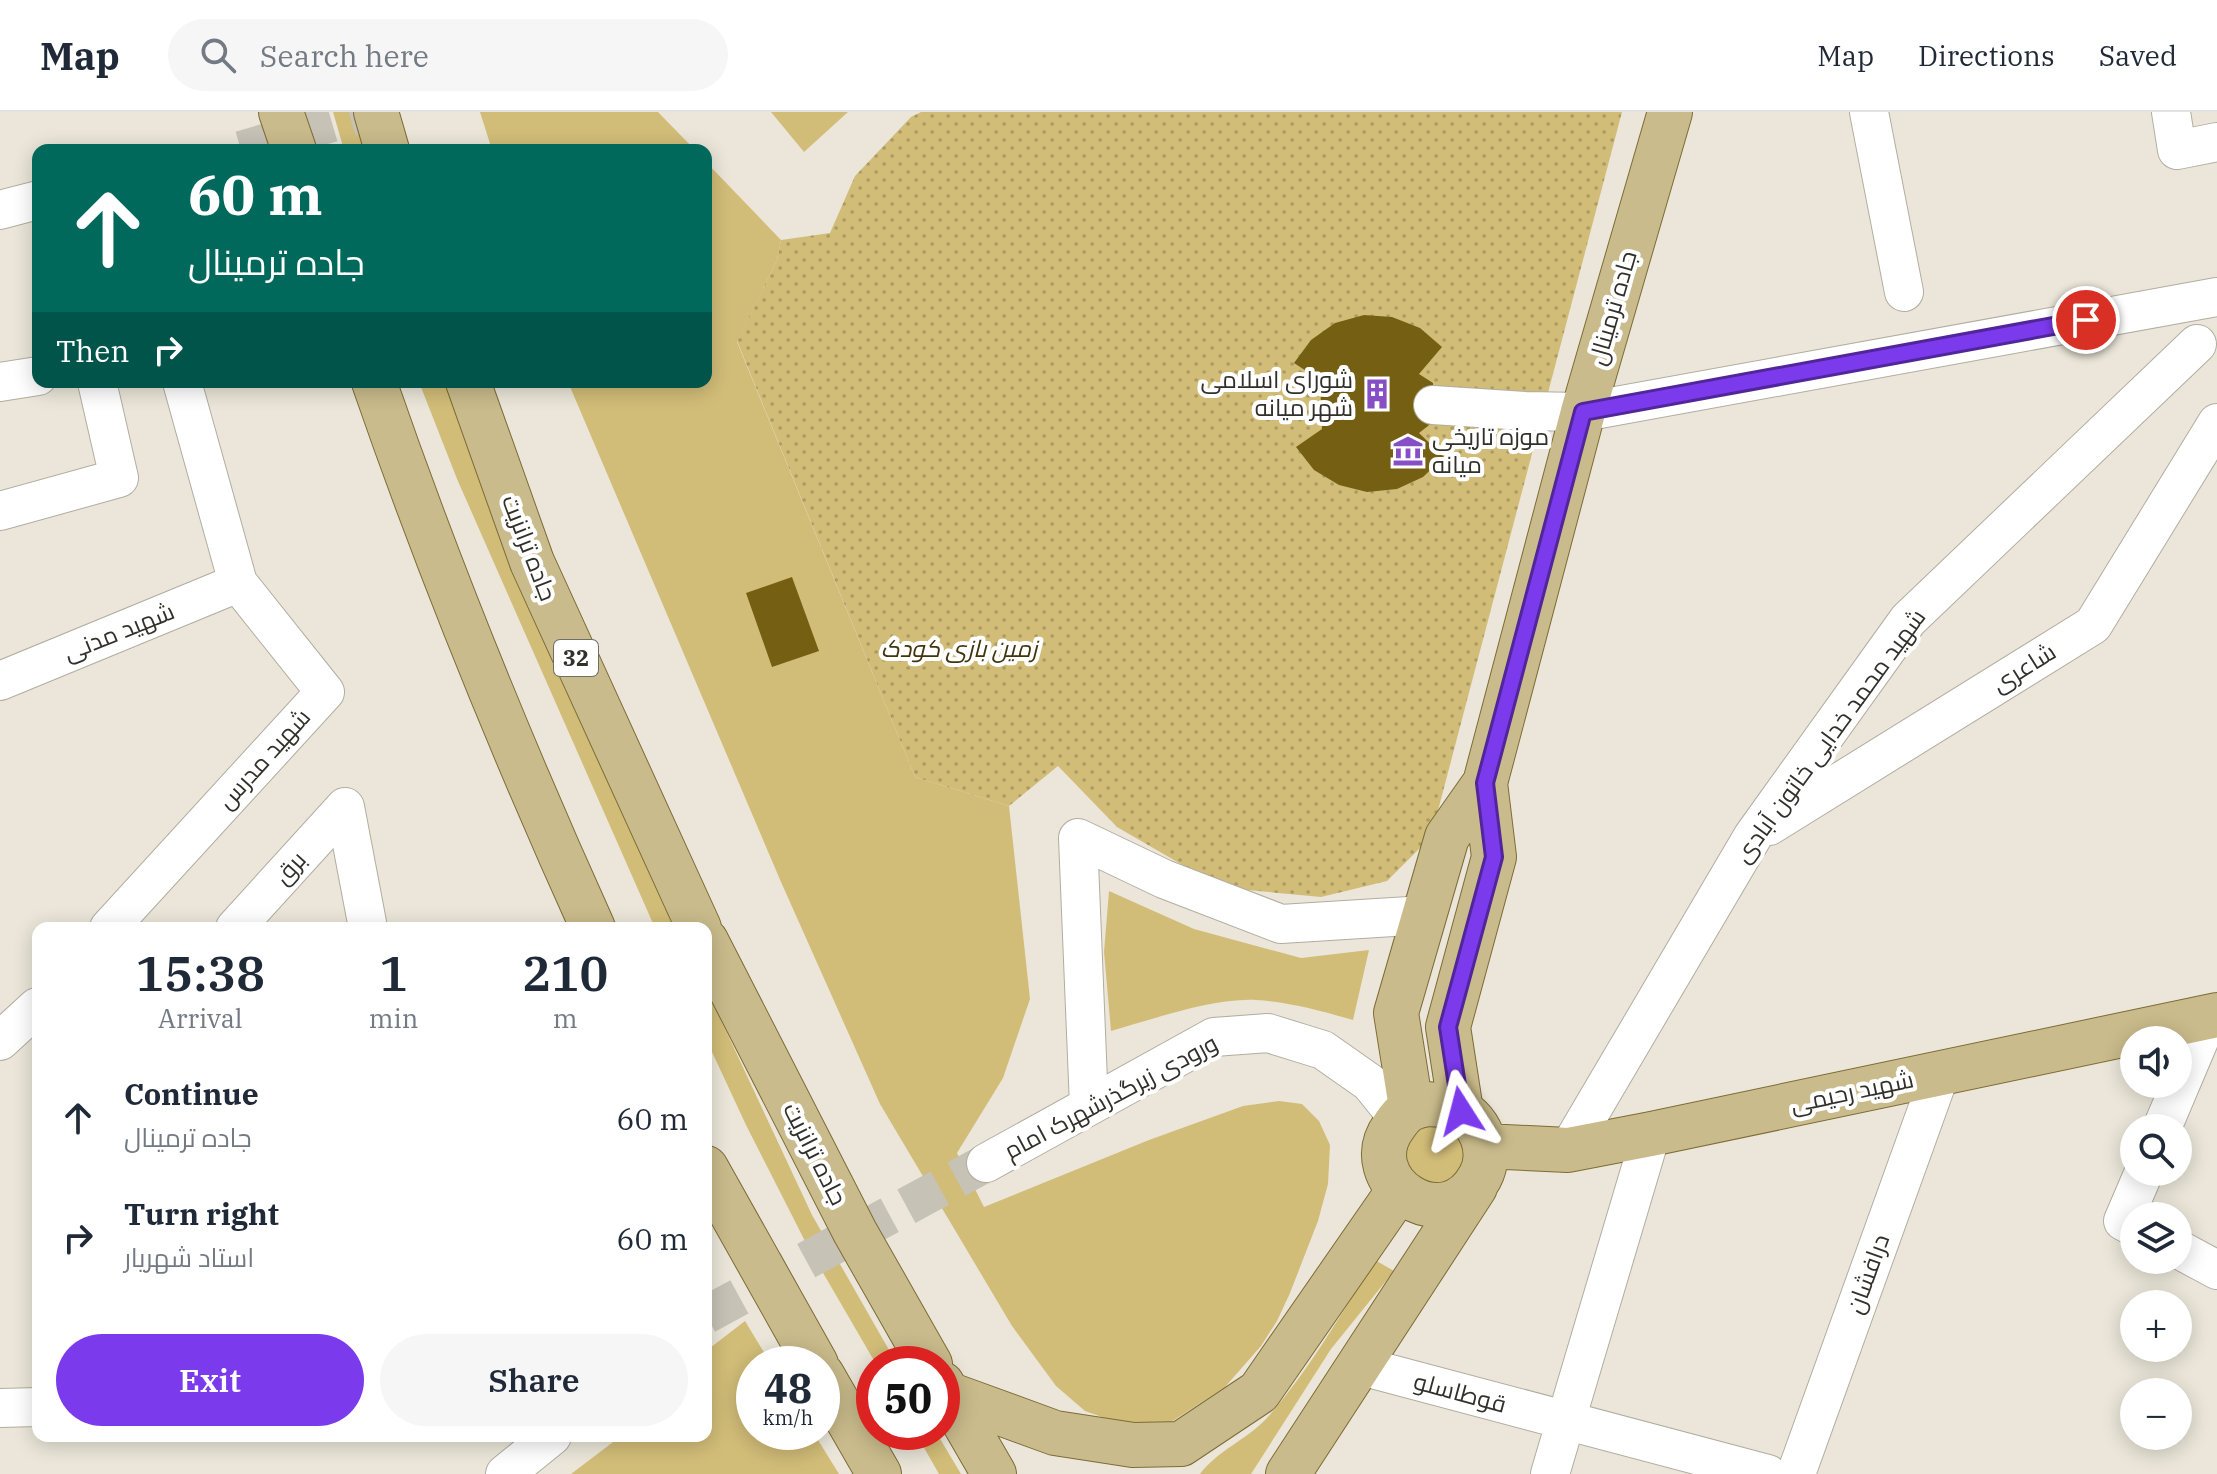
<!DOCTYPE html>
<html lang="en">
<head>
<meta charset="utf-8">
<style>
  body { margin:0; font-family:"IBM Plex Serif",Cairo,serif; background:#f6f6f7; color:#1f2937; height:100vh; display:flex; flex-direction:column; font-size:30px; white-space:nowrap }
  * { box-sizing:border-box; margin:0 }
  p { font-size:26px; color:#747a83 }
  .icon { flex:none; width:44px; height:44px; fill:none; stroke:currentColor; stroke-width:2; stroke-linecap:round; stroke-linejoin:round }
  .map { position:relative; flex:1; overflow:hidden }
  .details { position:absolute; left:32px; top:810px; width:680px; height:520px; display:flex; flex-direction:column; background:#fff; border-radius:16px; box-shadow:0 4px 20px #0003 }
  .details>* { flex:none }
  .hud { position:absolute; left:32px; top:32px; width:680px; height:244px; border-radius:16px; box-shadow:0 4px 20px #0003; background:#00695c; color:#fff; overflow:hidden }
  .fabs { position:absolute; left:2120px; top:914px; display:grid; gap:16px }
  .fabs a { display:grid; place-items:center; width:72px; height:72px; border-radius:50%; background:#fff; box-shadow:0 4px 20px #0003; font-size:40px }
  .speed { position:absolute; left:736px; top:1234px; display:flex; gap:16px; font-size:40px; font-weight:700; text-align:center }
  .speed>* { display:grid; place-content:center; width:104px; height:104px; border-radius:50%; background:#fff; box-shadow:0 4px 20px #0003; line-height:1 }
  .speed small { font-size:20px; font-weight:400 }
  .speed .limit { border:12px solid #d22; background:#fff; color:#111 }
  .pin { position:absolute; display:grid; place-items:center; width:68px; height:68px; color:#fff; margin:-34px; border:4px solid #fff; border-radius:50%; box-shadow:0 2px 8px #0007 }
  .me { position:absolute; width:88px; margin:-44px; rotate:351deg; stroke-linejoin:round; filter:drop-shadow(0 0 6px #0008) }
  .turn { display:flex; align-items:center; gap:28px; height:168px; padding:0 24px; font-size:36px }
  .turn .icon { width:104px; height:104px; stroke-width:2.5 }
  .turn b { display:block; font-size:56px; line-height:68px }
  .then { display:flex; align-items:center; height:76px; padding:0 24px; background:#0003; gap:16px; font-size:30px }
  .eta { display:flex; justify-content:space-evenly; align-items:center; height:136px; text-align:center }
  .eta b { font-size:48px; font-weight:600; line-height:56px }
  .action { display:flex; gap:16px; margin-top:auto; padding:16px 24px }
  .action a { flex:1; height:92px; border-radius:48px; background:#7c3aed; color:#fff; font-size:32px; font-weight:600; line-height:92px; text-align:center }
  .action a+a { background:#f6f6f7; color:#1f2937 }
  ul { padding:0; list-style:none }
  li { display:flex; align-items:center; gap:24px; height:120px; padding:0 24px }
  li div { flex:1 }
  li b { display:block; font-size:30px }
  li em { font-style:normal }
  header { display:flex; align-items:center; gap:48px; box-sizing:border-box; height:112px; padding:0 40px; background:#fff; border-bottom:2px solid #e0e1e3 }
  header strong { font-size:38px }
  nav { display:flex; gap:44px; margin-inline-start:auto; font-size:28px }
  .search { width:560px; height:72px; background:#f6f6f7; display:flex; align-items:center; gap:20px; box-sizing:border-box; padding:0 28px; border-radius:44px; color:#747a83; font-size:30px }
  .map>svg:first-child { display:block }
  .grass { fill:#d2bd78 }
  .park { fill:url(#park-dots) }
  .building { fill:#745f13 }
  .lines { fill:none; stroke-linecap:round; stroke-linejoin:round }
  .minor-tunnel { stroke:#c6c2b6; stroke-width:38; stroke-dasharray:38 19; stroke-linecap:butt }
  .minor-casing { stroke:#b1ada0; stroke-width:40 }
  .major-casing { stroke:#7c6c36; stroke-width:46 }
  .minor { stroke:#fff; stroke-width:38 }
  .major { stroke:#c9bb8b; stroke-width:44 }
  .route-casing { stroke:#51269a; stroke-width:20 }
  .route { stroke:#7c3aed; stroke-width:14 }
  .labels { text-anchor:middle; stroke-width:8; stroke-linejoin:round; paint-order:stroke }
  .shield { fill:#fff; stroke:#6f6e6a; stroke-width:2 }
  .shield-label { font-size:22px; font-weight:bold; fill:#31302a }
  .street-label { font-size:24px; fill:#31302a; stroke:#fff }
  .poi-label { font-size:24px; fill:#31302a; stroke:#fff; text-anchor:end }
  .park-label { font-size:24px; font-style:italic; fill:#40350c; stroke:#fff }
</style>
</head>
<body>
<header>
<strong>Map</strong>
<div class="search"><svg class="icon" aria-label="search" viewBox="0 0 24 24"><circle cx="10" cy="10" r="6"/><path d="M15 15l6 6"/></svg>Search here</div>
<nav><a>Map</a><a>Directions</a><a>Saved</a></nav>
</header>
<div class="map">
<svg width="2217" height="1362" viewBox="0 0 2217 1362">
  <defs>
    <pattern id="park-dots" width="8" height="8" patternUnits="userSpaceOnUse" patternTransform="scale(2)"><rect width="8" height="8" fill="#d2bd78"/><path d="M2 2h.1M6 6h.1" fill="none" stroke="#ab9a63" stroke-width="1.8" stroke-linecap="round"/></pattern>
  </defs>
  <rect width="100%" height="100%" fill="#ebe6d9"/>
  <path class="grass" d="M 333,0 L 355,0 L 366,38 L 344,38 Z
    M 480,0 L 658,0 L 695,38 L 492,38 Z
    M 771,0 L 848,0 L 804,40 Z
    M 706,50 L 781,128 L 777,148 L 737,230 L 915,665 L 1009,694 L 1030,887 L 1003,966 L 957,1041 L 984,1095 L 1149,1028 L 1243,994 L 1279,989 L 1302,992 L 1319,1009 L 1330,1033 L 1328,1072 L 1318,1109 L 1290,1181 L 1277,1209 L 1261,1234 L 1225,1275 L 1171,1310 L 1146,1315 L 1122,1312 L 1085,1299 L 1056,1274 L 1012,1214 L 880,992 L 781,770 L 568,270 L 706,270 Z
    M 419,270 L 448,270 L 678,816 L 655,816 L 457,367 Z
    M 1109,779 L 1194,817 L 1301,846 L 1369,838 L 1353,908 C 1322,899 1289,890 1256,888 C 1213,886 1153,907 1111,919 L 1104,840 Z
    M 706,876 L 812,1103 L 897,1252 L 876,1252 L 808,1135 L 746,1013 L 706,927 Z
    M 1456,1006 L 1473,1056 L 1427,1083 L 1392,1032 L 1397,1019 Z
    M 1375,1148 L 1394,1159 L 1331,1237 L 1251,1362 L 1200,1362 C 1217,1339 1246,1328 1266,1307 C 1309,1259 1341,1202 1375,1148 Z
    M 745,1209 L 771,1252 L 754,1252 L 754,1320 L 813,1320 L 839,1362 L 571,1362 L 621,1324 L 706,1324 L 706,1239 Z
    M 915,1320 L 936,1320 L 961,1362 L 939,1362 Z"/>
  <path class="park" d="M 921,0 L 1622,0 L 1431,725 L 1387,769 L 1321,785 L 1247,778 L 1186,755 L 1117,715 L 1058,654 L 1009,694 L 915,665 L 737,229 L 777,148 L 781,128 L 830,121 L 855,64 L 911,5 Z"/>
  <path class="building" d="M 1364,203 L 1392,205 L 1420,216 L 1442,235 L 1419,262 L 1433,271 L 1433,310 L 1419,321 L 1444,345 L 1423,365 L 1397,377 L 1367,380 L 1339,373 L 1314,358 L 1296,335 L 1322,317 L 1320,268 L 1294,251 L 1311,228 L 1335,211 Z
    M 792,465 L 819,539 L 772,555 L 746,481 Z"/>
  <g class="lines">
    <path class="minor-tunnel" d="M 241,38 L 369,0
      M 706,1203 L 986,1051"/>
    <g class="minor-casing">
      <path id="minor" d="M 1869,0 L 1904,180
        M 2171,0 L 2177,38 L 2217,30
        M 0,98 L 38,88
        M 0,270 L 38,264
        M 1433,293 L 1525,299 L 1583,300 L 2217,185
        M 0,399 L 119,366 L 97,270
        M 0,569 L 238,471
        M 345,695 L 368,816
        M 1769,714 L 2093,513 L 2217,311
        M 109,816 L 325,580 L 238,471 L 182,270
        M 235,816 L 345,695
        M 0,929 L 37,895 L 38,898
        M 1089,994 L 1078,726 L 1164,767 L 1281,812 L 1425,803
        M 2162,1016 L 2209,905
        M 1568,1038 L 1753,724 L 1908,508 L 2197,232
        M 986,1051 L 1214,925 L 1268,921 L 1323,938 L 1370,971 L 1399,1007
        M 2134,1115 L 2123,1109 L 2144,1060
        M 2178,1137 L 2217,1158
        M 1357,1253 L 1768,1362
        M 0,1296 L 38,1295
        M 505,1362 L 552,1324
        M 1550,1362 L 1651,1022
        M 1796,1362 L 1940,962"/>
    </g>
    <g class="major-casing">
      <path id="major" d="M 281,0 L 294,38
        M 376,0 L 387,38
        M 374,270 C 438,455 512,637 593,816
        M 468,270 L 532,450 L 699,816
        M 706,829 L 855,1120 L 930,1252
        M 1428,992 C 1436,993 1444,992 1452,995 C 1480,1004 1494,1039 1480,1065 C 1445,1130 1354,1069 1394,1014 C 1404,999 1410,995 1428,992 Z
        M 1411,995 L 1396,901 L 1447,725 L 1485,671 L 1583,300 L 1670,0
        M 1461,999 L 1448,915 L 1494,745 L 1485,671
        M 1485,1034 L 1568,1038 L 1651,1022 L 2217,903
        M 706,1056 L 816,1252
        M 822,1263 L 879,1362
        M 942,1272 L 994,1362
        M 948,1282 L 1055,1321 L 1133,1333 L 1181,1332 L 1259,1280 L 1399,1078
        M 1288,1362 L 1475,1075"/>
    </g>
    <use href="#minor" class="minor"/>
    <use href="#major" class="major"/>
  </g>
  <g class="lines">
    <g class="route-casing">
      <path id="route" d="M 1461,999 L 1448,915 L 1494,745 L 1485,671 L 1583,300 L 2086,208"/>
    </g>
    <use href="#route" class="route"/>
  </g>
  <defs>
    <g id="building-bare" transform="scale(2.4)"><path d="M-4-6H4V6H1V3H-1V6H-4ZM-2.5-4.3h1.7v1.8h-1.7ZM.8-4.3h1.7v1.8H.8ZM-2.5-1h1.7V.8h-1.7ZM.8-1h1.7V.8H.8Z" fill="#874fc6" stroke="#fff" stroke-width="2.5" paint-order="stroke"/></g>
    <g id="museum-bare" transform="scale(2.4)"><path d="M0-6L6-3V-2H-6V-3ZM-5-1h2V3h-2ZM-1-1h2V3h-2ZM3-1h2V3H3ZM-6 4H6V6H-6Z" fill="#874fc6" stroke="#fff" stroke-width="2.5" paint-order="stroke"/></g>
  </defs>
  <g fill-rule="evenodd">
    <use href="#building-bare" x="1377" y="282"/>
    <use href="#museum-bare" x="1408" y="339"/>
  </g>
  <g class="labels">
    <rect class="shield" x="554" y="528" width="44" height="36" rx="6"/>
    <g class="shield-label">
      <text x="576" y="554">32</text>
    </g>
    <g class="street-label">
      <text transform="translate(1613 196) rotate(-74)" y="8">جاده ترمینال</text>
      <text transform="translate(529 436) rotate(69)" y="8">جاده ترانزیت</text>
      <text transform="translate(119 520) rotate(-22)" y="8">شهید مدنی</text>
      <text transform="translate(2024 556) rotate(-32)" y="8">شاعری</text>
      <text transform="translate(1830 624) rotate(-54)" y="8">شهید محمد خدایی خاتون آبادی</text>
      <text transform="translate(264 647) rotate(-48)" y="8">شهید مدرس</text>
      <text transform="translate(290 756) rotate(-48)" y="8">برق</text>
      <text transform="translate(1852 980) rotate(-12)" y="8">شهید رحیمی</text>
      <text transform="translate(1111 985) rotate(-28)" y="8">ورودی زیرگذرشهرک امام</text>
      <text transform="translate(815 1042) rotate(63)" y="8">جاده ترانزیت</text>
      <text transform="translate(1868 1162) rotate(-70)" y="8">درافشان</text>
      <text transform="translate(1460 1281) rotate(15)" y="8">قوطاسلو</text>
    </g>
    <g class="poi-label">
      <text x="1353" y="276">شورای اسلامی<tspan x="1353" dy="28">شهر میانه</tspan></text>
      <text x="1432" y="333" text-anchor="start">موزه تاریخی<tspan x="1432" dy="28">میانه</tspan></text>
    </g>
    <g class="park-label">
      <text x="959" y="545">زمین بازی کودک</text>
    </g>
  </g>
</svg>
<div class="fabs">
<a><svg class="icon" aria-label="sound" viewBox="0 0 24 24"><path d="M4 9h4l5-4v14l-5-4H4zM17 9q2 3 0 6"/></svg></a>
<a><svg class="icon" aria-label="search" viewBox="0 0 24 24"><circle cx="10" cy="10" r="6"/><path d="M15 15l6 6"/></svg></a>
<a><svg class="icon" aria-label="layers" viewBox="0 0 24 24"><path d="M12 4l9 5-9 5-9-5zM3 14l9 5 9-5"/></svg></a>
<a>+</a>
<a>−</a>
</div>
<div class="speed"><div>48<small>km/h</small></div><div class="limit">50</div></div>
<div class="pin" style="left:2086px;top:208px;background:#d93025"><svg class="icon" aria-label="arrive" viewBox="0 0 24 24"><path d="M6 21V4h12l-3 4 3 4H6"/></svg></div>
<svg class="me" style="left:1461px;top:999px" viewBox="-20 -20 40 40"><path d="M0-17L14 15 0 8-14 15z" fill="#7c3aed" stroke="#fff" stroke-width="4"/></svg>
<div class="hud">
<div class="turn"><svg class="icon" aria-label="ahead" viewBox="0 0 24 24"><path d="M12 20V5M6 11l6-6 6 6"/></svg><div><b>60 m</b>جاده ترمینال</div></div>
<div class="then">Then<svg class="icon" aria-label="right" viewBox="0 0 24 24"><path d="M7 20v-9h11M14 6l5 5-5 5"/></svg></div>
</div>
<section class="details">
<div class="eta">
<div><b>15:38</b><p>Arrival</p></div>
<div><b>1</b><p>min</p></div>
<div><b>210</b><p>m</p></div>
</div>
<ul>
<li><svg class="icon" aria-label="ahead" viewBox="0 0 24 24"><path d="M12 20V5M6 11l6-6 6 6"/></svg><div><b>Continue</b><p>جاده ترمینال</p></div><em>60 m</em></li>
<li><svg class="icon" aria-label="right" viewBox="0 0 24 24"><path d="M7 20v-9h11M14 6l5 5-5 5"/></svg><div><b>Turn right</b><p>استاد شهریار</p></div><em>60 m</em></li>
</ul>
<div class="action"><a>Exit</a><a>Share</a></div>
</section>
</div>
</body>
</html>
